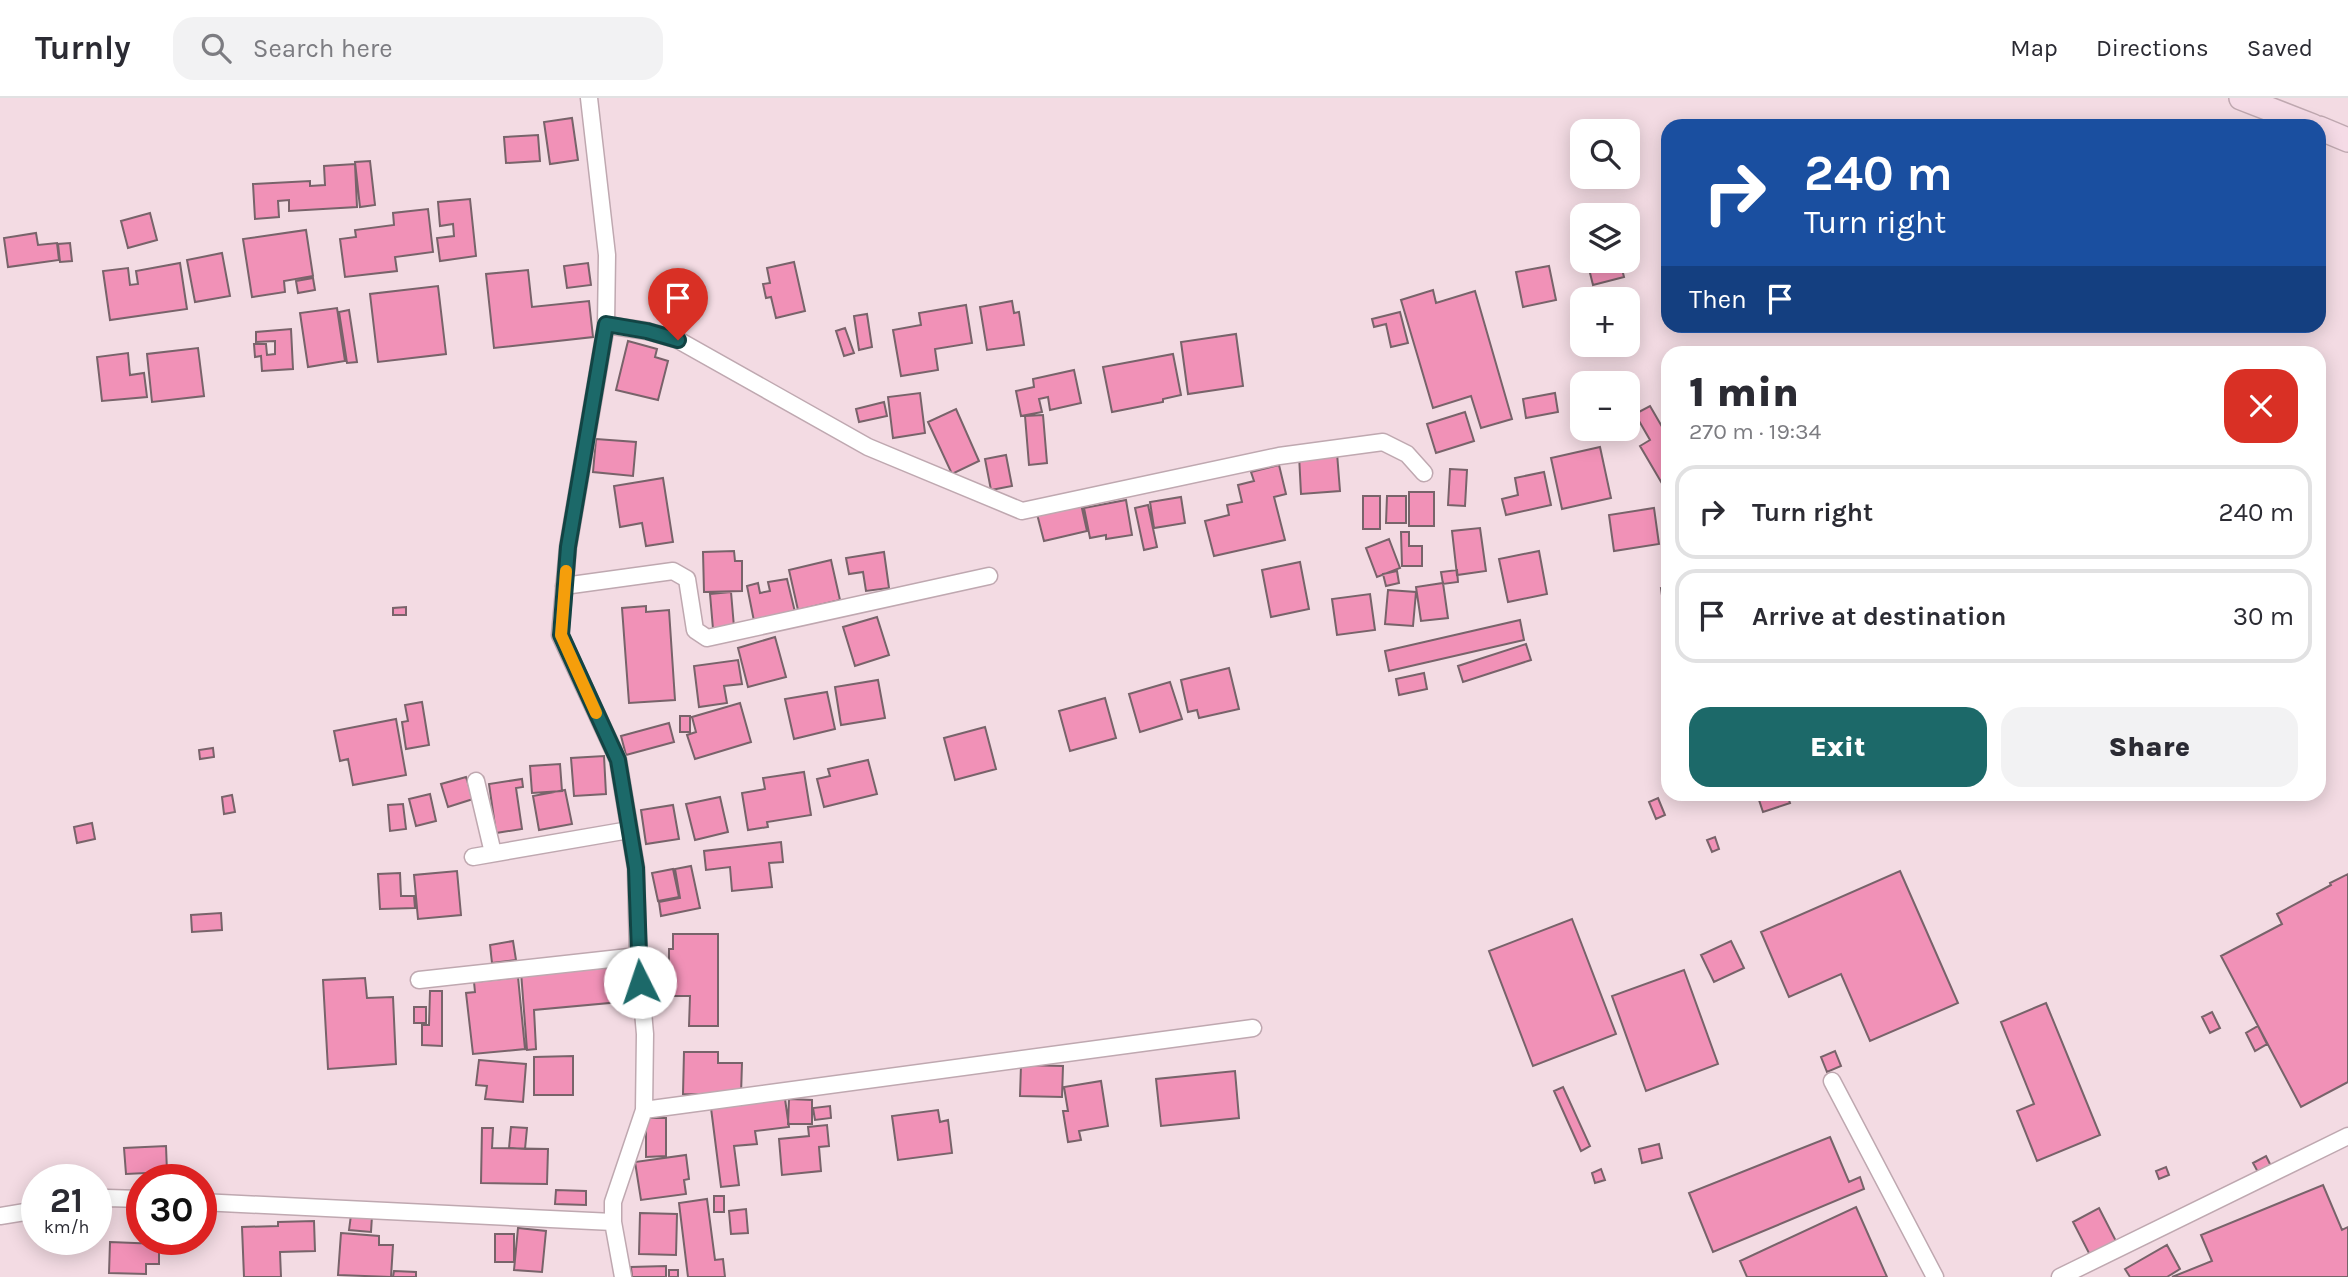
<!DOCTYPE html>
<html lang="en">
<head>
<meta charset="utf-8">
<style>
  body { margin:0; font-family:Karla,sans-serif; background:#f2f2f3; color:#2b2b33; height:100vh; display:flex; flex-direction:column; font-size:26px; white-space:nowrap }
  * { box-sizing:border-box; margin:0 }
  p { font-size:23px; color:#7c7c81 }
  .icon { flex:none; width:38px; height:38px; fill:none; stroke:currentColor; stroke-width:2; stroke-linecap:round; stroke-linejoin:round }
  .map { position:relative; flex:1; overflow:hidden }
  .drawer { position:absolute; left:1661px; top:248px; width:665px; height:455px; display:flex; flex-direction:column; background:#fff; border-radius:21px; box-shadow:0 4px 18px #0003 }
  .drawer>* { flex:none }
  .banner { position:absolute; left:1661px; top:21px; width:665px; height:214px; border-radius:21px; box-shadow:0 4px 18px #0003; background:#1a4fa0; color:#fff; overflow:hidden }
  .fabs { position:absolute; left:1570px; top:21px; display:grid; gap:14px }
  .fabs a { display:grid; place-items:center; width:70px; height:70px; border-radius:14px; background:#fff; box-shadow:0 4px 18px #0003; font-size:35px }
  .speed { position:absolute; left:21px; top:1066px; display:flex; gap:14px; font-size:35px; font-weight:700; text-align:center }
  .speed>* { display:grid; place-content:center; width:91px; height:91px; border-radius:50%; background:#fff; box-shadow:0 4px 18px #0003; line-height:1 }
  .speed small { font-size:18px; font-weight:400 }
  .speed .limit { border:10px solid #d22; background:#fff; color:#111 }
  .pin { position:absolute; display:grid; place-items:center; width:60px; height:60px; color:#fff; margin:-72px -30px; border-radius:50% 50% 50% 0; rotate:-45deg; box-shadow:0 0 7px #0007 }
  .pin .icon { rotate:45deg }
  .me { position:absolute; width:77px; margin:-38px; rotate:356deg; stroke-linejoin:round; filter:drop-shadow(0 0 5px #0008) }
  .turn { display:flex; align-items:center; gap:24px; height:147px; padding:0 28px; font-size:32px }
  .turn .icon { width:91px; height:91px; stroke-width:2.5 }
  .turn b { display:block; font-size:49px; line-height:60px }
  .then { display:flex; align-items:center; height:66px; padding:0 28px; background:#0003; gap:14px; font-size:26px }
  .round { display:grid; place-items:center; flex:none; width:74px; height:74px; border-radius:21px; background:#f2f2f3 }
  .summary { display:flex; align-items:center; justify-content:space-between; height:119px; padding:0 28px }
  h1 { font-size:42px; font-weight:800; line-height:52px }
  .button { display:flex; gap:14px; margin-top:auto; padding:14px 28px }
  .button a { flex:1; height:80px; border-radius:21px; background:#1c6969; color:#fff; font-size:28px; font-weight:800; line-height:80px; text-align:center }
  .button a+a { background:#f2f2f3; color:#2b2b33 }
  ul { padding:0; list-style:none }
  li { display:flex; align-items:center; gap:21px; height:94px; margin:0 14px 10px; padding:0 14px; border:4px solid #e1e1e2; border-radius:21px }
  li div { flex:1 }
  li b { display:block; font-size:26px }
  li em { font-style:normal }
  header { display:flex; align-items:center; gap:42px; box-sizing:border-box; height:98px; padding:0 35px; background:#fff; border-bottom:2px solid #e1e1e2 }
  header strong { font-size:33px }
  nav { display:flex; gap:38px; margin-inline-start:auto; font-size:24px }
  .search { width:490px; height:63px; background:#f2f2f3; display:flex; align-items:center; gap:18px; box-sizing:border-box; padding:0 24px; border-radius:21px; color:#7c7c81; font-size:26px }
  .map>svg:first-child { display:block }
  .building { fill:#f191b7; stroke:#78636a; stroke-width:2 }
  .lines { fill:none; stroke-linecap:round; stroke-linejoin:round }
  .minor-casing { stroke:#bfa8b0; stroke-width:19 }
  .secondary-casing { stroke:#bfa8b0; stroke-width:26 }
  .minor { stroke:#fff; stroke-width:16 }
  .secondary { stroke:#f5dbe6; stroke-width:23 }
  .route-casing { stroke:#124444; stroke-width:18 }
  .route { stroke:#1c6969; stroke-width:12 }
  .slow { stroke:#f59e0b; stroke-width:12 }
</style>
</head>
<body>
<header>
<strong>Turnly</strong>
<div class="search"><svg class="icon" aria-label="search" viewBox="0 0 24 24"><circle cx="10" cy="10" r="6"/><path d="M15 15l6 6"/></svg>Search here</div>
<nav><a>Map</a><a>Directions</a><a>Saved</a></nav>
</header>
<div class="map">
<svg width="2348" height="1179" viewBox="0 0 2348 1179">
  <rect width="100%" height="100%" fill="#f3dbe3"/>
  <path class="building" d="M 572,20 L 578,62 L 550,66 L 544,24 Z
    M 538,37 L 540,63 L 506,65 L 504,39 Z
    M 370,63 L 375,107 L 360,109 L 355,64 Z
    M 355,66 L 357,109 L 289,113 L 289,102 L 278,103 L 279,119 L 255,121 L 253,86 L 310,83 L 310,88 L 325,87 L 324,68 Z
    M 470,101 L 476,158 L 440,163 L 437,140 L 454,138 L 453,126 L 440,128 L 438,104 Z
    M 428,111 L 433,154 L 395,159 L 397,173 L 345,179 L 340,141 L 356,139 L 355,132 L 394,127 L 393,115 Z
    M 150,115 L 157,142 L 128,150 L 121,123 Z
    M 306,132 L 313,178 L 284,183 L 285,194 L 252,199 L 243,141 Z
    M 36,135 L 38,147 L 57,145 L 59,162 L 8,169 L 4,140 Z
    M 70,145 L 72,163 L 60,164 L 58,146 Z
    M 222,155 L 230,198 L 195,204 L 187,162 Z
    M 1587,163 L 1620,163 L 1624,179 L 1593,187 Z
    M 794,164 L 805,213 L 776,220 L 771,199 L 766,200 L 763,186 L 770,185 L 767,170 Z
    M 180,165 L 187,211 L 110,222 L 103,173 L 128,170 L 130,187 L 138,186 L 136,173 Z
    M 588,165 L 591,187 L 567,190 L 564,168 Z
    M 1549,168 L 1556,202 L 1523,209 L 1516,174 Z
    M 528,172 L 532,209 L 589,203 L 593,239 L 494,250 L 486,176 Z
    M 313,180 L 315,192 L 298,195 L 296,183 Z
    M 438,188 L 446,256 L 378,264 L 370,196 Z
    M 1433,192 L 1436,205 L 1475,193 L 1512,321 L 1481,330 L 1471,298 L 1433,310 L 1401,202 Z
    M 1012,203 L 1014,215 L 1019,214 L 1024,247 L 987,252 L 980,209 Z
    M 966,207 L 972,245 L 935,251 L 938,272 L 901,278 L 893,232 L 921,227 L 919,215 Z
    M 337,210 L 345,263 L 308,269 L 300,215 Z
    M 349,212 L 357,264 L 347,265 L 339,214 Z
    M 1400,214 L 1408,245 L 1391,249 L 1386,226 L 1374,229 L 1372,221 Z
    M 867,216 L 872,249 L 859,252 L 854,218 Z
    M 845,230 L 854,255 L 844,258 L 836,233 Z
    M 291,231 L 293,271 L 262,273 L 261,258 L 255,259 L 254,246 L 266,246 L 267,257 L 275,256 L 275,243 L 256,244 L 256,234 Z
    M 1236,236 L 1243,288 L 1188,296 L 1181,244 Z
    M 628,243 L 657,251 L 655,259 L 668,263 L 658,302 L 616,292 Z
    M 198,250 L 204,298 L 152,304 L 147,256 Z
    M 128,255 L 130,277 L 144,275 L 147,299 L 102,303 L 97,259 Z
    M 1173,256 L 1181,297 L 1163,301 L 1163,304 L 1112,314 L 1103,269 Z
    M 1074,272 L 1081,305 L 1050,312 L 1048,299 L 1039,301 L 1042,314 L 1021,318 L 1016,293 L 1034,289 L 1033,281 Z
    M 920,295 L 925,335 L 893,340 L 888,299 Z
    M 1555,295 L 1558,314 L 1526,320 L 1523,301 Z
    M 884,304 L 887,318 L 859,324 L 856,311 Z
    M 1650,308 L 1668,339 L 1667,394 L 1640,348 L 1650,342 L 1635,316 Z
    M 956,311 L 979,363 L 952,376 L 928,324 Z
    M 1465,314 L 1474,343 L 1436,355 L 1427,326 Z
    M 1043,317 L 1047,365 L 1029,367 L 1025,318 Z
    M 596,341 L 636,344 L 633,378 L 593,374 Z
    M 1600,349 L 1611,400 L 1562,411 L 1551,360 Z
    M 1337,355 L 1340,393 L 1301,396 L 1299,357 Z
    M 1006,357 L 1012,388 L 991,392 L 985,361 Z
    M 1279,367 L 1286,396 L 1274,399 L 1285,442 L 1214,458 L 1205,423 L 1229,417 L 1227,407 L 1242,404 L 1238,387 L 1254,383 L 1251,374 Z
    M 1450,371 L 1467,372 L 1465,408 L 1448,407 Z
    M 1544,374 L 1551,407 L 1506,417 L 1502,401 L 1518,397 L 1515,380 Z
    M 663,380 L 673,444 L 646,448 L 642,425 L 620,429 L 614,388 Z
    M 1409,394 L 1434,394 L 1434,428 L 1409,428 Z
    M 1363,398 L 1380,398 L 1380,431 L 1363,431 Z
    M 1387,398 L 1406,398 L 1406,425 L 1386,425 Z
    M 1181,399 L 1185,425 L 1154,430 L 1150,404 Z
    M 1126,402 L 1132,437 L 1106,441 L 1106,437 L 1090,440 L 1084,410 Z
    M 1081,406 L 1087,433 L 1044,443 L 1037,416 Z
    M 1148,407 L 1157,449 L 1144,452 L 1135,410 Z
    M 1654,410 L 1659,446 L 1614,453 L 1609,417 Z
    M 1480,430 L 1486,473 L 1457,477 L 1452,433 Z
    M 1401,434 L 1409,434 L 1409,448 L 1422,448 L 1422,468 L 1402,468 Z
    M 1389,441 L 1400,470 L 1377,479 L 1366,450 Z
    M 734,453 L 735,463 L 742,463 L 742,493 L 704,494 L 703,454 Z
    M 1539,453 L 1547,496 L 1508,504 L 1499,461 Z
    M 884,454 L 889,490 L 866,493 L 863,474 L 849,476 L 846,460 Z
    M 831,462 L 840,502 L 798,512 L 789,472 Z
    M 1300,464 L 1309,511 L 1271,519 L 1262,472 Z
    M 1457,472 L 1458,484 L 1443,486 L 1441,474 Z
    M 1397,473 L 1399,485 L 1386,488 L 1383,476 Z
    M 787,481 L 795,514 L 754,523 L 747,488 L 758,485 L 760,495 L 770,493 L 768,484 Z
    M 1443,485 L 1448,520 L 1421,523 L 1416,489 Z
    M 1668,489 L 1668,505 L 1663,505 L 1661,490 Z
    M 1388,492 L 1416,494 L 1413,528 L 1385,526 Z
    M 731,494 L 734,529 L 713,531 L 710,496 Z
    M 1370,496 L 1375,532 L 1337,537 L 1332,501 Z
    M 646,508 L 646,514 L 669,512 L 675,602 L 629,605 L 622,510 Z
    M 406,509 L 406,517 L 393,517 L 393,510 Z
    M 877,519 L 889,557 L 855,568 L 843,529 Z
    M 1520,522 L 1524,542 L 1389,573 L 1385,553 Z
    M 775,539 L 786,579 L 748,589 L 738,550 Z
    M 1526,546 L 1531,562 L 1463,584 L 1458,568 Z
    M 738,562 L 742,586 L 724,588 L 727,605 L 699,609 L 694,568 Z
    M 1229,570 L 1239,611 L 1199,620 L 1197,612 L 1188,614 L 1181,582 Z
    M 1424,575 L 1427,591 L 1399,597 L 1396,581 Z
    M 878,582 L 885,620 L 841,627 L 835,589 Z
    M 1170,584 L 1182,621 L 1140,634 L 1129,596 Z
    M 827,594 L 835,631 L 794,641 L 785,601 Z
    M 1105,600 L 1116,640 L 1070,653 L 1059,613 Z
    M 422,604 L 429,647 L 406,651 L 402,624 L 408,623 L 405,607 Z
    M 740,605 L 751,644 L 695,661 L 687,637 L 696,634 L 692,619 Z
    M 680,618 L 690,618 L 690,634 L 680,634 Z
    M 396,621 L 406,677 L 353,687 L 348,661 L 340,663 L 334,633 Z
    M 669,625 L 674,644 L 626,657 L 621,638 Z
    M 985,629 L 996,671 L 955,682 L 944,640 Z
    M 213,650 L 214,659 L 200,661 L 199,652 Z
    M 604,658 L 606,696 L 574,698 L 571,660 Z
    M 868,662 L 877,696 L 824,709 L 817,681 L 830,678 L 828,671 Z
    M 560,666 L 562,693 L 532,695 L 530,668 Z
    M 804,674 L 811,717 L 767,724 L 768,729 L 748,732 L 742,695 L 765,691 L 763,680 Z
    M 466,679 L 473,701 L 448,709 L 441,686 Z
    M 522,681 L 523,689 L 516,690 L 522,731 L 496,735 L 489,686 Z
    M 565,692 L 572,726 L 539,732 L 533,698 Z
    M 430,696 L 436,723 L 416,728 L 409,701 Z
    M 1764,696 L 1787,696 L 1790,705 L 1763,714 L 1758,699 Z
    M 232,697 L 235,714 L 224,716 L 222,699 Z
    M 720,699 L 728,734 L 695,742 L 686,706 Z
    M 1658,700 L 1665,717 L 1656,721 L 1649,704 Z
    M 403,706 L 406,731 L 390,733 L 388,707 Z
    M 673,707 L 679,741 L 646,746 L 641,712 Z
    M 92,725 L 95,741 L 77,745 L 74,729 Z
    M 1715,739 L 1719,751 L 1712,754 L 1707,742 Z
    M 781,744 L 783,764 L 769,765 L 772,789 L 732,793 L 730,769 L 706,772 L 704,753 Z
    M 691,768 L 700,810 L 661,818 L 659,804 L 680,800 L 675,771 Z
    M 673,771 L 679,799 L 658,803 L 652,775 Z
    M 457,773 L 461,817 L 418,821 L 414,777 Z
    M 1900,773 L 1958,905 L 1870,943 L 1841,876 L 1789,899 L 1761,834 Z
    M 400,775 L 401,798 L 414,798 L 415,810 L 380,811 L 378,776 Z
    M 2348,776 L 2348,984 L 2301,1009 L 2221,858 L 2282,826 L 2277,816 L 2331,787 L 2330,785 Z
    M 221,815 L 222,832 L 192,834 L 191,817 Z
    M 1572,821 L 1616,936 L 1533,968 L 1489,853 Z
    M 673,836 L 718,836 L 718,928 L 689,928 L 690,898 L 669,898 L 669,851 L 673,851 Z
    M 513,843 L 516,862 L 492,865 L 490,847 Z
    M 1731,843 L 1744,870 L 1714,884 L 1701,857 Z
    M 618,867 L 620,904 L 534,912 L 536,951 L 527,952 L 521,874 Z
    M 1684,872 L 1718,966 L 1646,993 L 1612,898 Z
    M 518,879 L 525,951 L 473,956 L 466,895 L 475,894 L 474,884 Z
    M 365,880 L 367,900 L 393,899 L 396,966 L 328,971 L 323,882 Z
    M 430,893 L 442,893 L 442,948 L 422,947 L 422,927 L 429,927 Z
    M 2046,905 L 2100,1037 L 2037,1063 L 2017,1013 L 2034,1006 L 2001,924 Z
    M 414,909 L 426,909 L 426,925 L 414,925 Z
    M 2212,914 L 2220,930 L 2210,935 L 2202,919 Z
    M 2258,928 L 2267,946 L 2255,953 L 2246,935 Z
    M 1835,953 L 1841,968 L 1827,974 L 1821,959 Z
    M 684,954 L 718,954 L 718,965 L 742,965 L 741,997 L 683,996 Z
    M 573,958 L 573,997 L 534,997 L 534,959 Z
    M 479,962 L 526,966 L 523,1004 L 485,1001 L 487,988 L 476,987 Z
    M 1021,967 L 1063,968 L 1062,999 L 1020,998 Z
    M 1235,973 L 1239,1020 L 1161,1028 L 1156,981 Z
    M 1101,983 L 1108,1028 L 1079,1033 L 1081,1042 L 1068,1044 L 1063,1013 L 1068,1013 L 1064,989 Z
    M 1563,989 L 1590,1048 L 1581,1053 L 1554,993 Z
    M 785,1001 L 789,1029 L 755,1033 L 757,1046 L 734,1048 L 739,1087 L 721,1089 L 711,1010 Z
    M 789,1001 L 812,1002 L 812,1026 L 788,1026 Z
    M 830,1008 L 831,1020 L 815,1022 L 813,1010 Z
    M 938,1012 L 940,1024 L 948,1022 L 952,1055 L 898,1062 L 892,1018 Z
    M 646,1020 L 666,1020 L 666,1058 L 646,1059 Z
    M 827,1027 L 829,1048 L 819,1049 L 821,1073 L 782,1077 L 779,1041 L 809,1038 L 808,1029 Z
    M 511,1029 L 527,1030 L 525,1051 L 509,1050 Z
    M 482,1030 L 493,1030 L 492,1050 L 548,1051 L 547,1086 L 481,1085 Z
    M 1830,1039 L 1849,1084 L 1860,1079 L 1864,1091 L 1713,1154 L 1689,1095 Z
    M 1659,1046 L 1662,1060 L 1642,1065 L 1639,1051 Z
    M 166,1048 L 167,1074 L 126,1076 L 124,1050 Z
    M 686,1057 L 689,1081 L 684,1082 L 686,1096 L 641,1102 L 635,1064 Z
    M 2266,1058 L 2272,1070 L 2259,1076 L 2253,1065 Z
    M 2166,1069 L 2169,1077 L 2159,1081 L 2156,1073 Z
    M 1601,1071 L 1605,1082 L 1595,1085 L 1592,1075 Z
    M 2323,1087 L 2342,1132 L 2348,1129 L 2348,1179 L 2172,1179 L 2212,1163 L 2201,1137 Z
    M 556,1092 L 586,1093 L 586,1107 L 555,1106 Z
    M 714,1098 L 724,1098 L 724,1114 L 714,1114 Z
    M 707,1101 L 715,1162 L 723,1161 L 725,1179 L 688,1179 L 679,1105 Z
    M 1856,1109 L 1887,1179 L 1747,1179 L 1740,1163 Z
    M 2099,1110 L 2118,1147 L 2092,1161 L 2073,1124 Z
    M 746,1111 L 748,1135 L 731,1136 L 729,1113 Z
    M 640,1115 L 677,1116 L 676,1157 L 639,1156 Z
    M 351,1117 L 372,1118 L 371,1134 L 349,1132 Z
    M 314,1123 L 315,1153 L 280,1154 L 281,1179 L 244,1179 L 242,1129 L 278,1128 L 278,1124 Z
    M 518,1130 L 546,1133 L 542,1174 L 514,1172 Z
    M 341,1135 L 379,1138 L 379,1147 L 393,1147 L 391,1179 L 338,1177 Z
    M 495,1136 L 514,1136 L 514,1164 L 495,1164 Z
    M 110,1144 L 159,1146 L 159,1166 L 146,1166 L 146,1176 L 109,1175 Z
    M 2167,1147 L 2180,1171 L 2167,1179 L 2130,1179 L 2125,1171 Z
    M 666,1168 L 666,1179 L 632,1179 L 631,1169 Z
    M 669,1172 L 678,1172 L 678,1179 L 669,1179 Z
    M 394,1173 L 416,1174 L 416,1179 L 393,1179 Z"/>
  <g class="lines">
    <g class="minor-casing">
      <path id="minor" d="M 589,0 L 607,157 L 606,227 L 568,449 L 560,537 L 618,662 L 636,770 L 638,858 L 645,936 L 644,1012 L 613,1104 L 613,1124 L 623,1179
        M 606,227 L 647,233 L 678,242 L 868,349 L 1022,413 L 1279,358 L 1383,344 L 1407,356 L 1424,375
        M 564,488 L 673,473 L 687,481 L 695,532 L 707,540 L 989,478
        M 476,683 L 493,755
        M 473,759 L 629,732
        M 419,882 L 638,858
        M 1832,983 L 1935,1179
        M 644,1012 L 1253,930
        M 96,1101 L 107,1100 L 142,1101
        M 201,1104 L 613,1124
        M 0,1118 L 37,1112
        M 2060,1179 L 2348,1038"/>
    </g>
    <g class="secondary-casing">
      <path id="secondary" d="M 2241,0 L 2313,28
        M 2319,30 L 2348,42"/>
    </g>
    <use href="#minor" class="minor"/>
    <use href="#secondary" class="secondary"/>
  </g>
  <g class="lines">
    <g class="route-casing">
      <path id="route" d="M 640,884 L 636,770 L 618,662 L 561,537 L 568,449 L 606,226 L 647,233 L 678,242"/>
    </g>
    <use href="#route" class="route"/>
    <path class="slow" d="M 566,473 L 561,537 L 596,615"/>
  </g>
</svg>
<div class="fabs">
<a><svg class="icon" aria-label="search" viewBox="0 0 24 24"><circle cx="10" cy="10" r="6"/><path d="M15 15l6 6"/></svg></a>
<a><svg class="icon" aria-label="layers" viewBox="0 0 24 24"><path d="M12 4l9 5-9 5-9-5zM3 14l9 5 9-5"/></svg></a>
<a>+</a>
<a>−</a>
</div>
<div class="speed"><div>21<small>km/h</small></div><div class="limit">30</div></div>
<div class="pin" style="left:678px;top:242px;background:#d93025"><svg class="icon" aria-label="arrive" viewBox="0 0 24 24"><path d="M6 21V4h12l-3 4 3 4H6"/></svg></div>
<svg class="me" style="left:640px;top:884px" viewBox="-20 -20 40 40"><circle r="19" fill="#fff"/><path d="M0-13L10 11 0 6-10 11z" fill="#1c6969"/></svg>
<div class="banner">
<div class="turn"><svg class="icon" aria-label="right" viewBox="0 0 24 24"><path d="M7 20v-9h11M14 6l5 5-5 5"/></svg><div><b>240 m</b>Turn right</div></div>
<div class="then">Then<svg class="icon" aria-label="arrive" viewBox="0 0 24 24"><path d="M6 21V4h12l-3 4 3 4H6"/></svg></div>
</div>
<section class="drawer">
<div class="summary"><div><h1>1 min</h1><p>270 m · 19:34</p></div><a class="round" style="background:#d93025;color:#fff"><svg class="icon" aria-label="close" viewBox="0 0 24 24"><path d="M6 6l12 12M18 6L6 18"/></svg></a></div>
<ul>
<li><svg class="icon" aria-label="right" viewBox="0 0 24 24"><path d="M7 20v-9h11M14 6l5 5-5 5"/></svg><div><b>Turn right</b></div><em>240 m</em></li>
<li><svg class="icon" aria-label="arrive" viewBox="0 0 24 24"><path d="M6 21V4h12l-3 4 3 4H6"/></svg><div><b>Arrive at destination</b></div><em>30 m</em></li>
</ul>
<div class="button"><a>Exit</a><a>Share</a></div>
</section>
</div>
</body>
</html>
